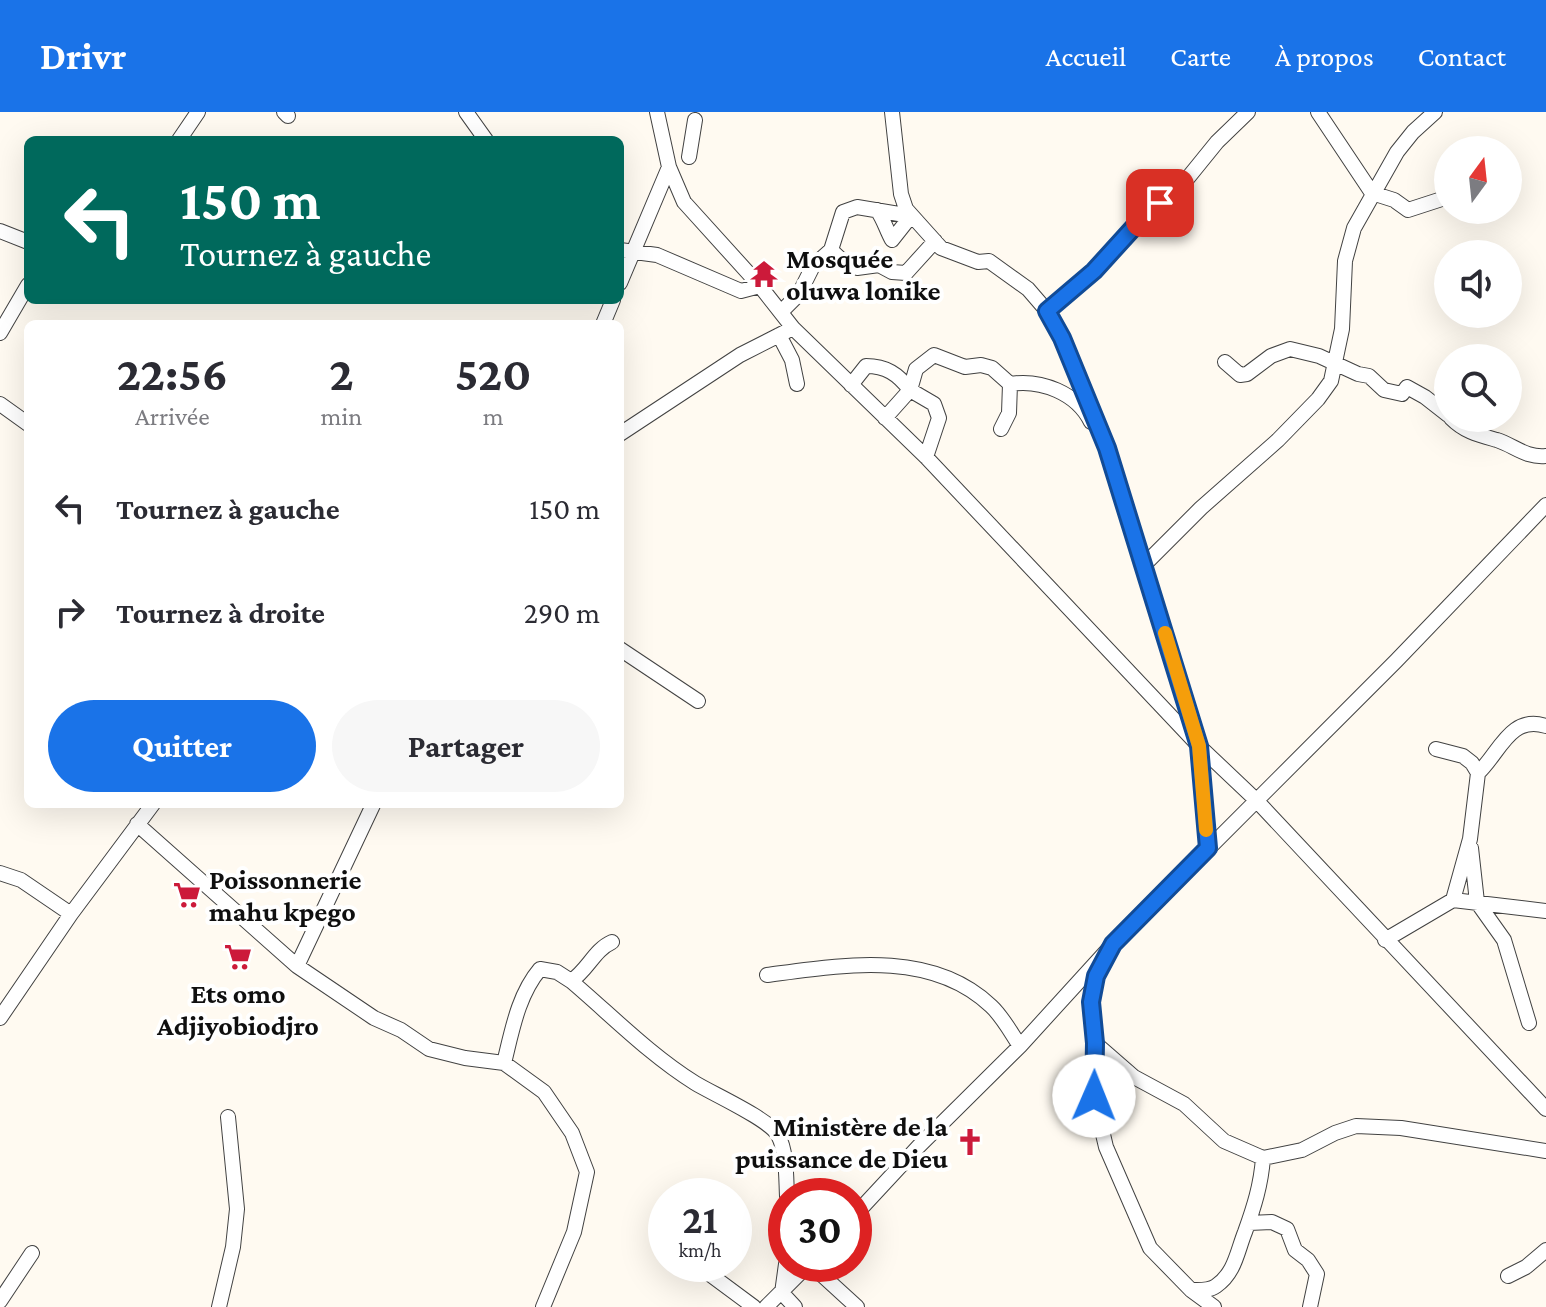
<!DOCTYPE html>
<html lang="fr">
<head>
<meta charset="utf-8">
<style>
  body { margin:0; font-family:"Crimson Pro",serif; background:#f7f7f7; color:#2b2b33; height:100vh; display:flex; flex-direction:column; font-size:30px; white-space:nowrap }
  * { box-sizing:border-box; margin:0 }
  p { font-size:26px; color:#7c7c81 }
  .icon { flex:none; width:44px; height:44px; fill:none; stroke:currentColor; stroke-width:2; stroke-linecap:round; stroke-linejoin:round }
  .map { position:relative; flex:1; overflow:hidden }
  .drawer { position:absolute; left:24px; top:208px; width:600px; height:488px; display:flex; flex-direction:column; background:#fff; border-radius:12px; box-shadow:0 8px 32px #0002 }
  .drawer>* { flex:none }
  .hud { position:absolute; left:24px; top:24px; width:600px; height:168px; border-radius:12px; box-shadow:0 8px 32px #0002; background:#00695c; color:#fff; overflow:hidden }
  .needle { width:52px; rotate:15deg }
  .controls { position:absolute; left:1434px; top:24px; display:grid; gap:16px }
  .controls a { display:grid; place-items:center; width:88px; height:88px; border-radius:50%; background:#fff; box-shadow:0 8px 32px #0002; font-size:40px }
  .speed { position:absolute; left:648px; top:1066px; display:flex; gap:16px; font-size:40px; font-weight:700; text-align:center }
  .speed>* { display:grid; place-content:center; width:104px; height:104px; border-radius:50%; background:#fff; box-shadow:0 8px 32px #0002; line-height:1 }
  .speed small { font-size:20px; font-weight:400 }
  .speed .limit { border:12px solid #d22; background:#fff; color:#111 }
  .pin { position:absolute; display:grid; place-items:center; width:68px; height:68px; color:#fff; margin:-34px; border-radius:16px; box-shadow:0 4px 12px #0006 }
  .me { position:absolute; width:88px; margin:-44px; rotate:1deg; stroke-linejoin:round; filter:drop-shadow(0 0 6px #0008) }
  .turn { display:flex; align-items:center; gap:28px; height:168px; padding:0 24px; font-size:36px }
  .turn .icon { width:104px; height:104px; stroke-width:2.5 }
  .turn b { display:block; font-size:56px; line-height:68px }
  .eta { display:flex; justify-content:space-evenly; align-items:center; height:136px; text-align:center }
  .eta b { font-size:48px; font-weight:700; line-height:56px }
  .primary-button { display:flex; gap:16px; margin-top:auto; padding:16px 24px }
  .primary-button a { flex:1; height:92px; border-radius:48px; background:#1a73e8; color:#fff; font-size:32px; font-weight:700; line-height:92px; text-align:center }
  .primary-button a+a { background:#f7f7f7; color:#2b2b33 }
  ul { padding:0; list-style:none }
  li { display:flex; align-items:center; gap:24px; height:104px; padding:0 24px }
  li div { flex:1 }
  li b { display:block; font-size:30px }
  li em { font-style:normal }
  header { display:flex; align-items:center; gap:48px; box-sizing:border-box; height:112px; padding:0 40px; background:#1a73e8; color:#fff }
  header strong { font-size:38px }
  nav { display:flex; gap:44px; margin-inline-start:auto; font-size:28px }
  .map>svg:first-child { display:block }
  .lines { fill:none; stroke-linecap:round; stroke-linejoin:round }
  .minor-casing { stroke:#424242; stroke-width:16 }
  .minor { stroke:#fff; stroke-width:14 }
  .route-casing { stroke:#114b97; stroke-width:20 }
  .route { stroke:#1a73e8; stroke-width:14 }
  .slow { stroke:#f59e0b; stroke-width:14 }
  .labels { text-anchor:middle; stroke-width:8; stroke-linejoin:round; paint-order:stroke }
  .poi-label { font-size:28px; font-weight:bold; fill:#0f0f0f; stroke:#fff; text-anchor:start }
</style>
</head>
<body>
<header>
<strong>Drivr</strong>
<nav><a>Accueil</a><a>Carte</a><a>À propos</a><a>Contact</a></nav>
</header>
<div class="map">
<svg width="1546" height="1195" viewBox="0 0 1546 1195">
  <rect width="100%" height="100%" fill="#fffaf1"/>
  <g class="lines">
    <g class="minor-casing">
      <path id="minor" d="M 284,0 L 288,4
        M 466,0 L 486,28
        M 657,0 L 669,55 L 684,90 L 760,174 L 793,216 L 926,345 L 1199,634 L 1256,688 L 1546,997
        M 892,0 L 901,82 L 906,97 L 941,136 L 978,150 L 989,149 L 1028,177 L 1047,199 L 1062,226 L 1107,336 L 1199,634 L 1208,736
        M 1318,0 L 1372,81 L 1394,88 L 1408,98 L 1448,85
        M 179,28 L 198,0
        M 689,45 L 695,8
        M 877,98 C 884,108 886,117 892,128 L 911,104
        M 0,119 L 28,130
        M 620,138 L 657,143 L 741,179 L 760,174
        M 831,138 L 846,152 L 857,156 L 879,153 L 892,160 L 906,161 L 935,129
        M 620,171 L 669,55
        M 1047,199 L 1107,146 L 1134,115 L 1187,67 L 1217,30 L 1248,0
        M 781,200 L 799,182 L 813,154 L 831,138 L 843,100 L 857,95 L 911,104
        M 603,212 L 613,188
        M 0,221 L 28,173
        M 779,223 L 792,248 L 797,272
        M 1225,250 L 1240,263 L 1247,262 L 1271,244 L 1290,237 L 1319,244 L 1358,262 L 1369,264 L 1384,278 L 1402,282 L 1407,275 L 1425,285 L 1448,303
        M 1010,272 C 1041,267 1077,281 1091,310
        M 851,273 L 866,254 C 886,254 898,262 910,278 L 885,306
        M 0,292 L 28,312
        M 1451,306 C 1465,320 1479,323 1497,328 C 1515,334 1526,346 1546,344
        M 620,322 L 740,243 L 793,216
        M 926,345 L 939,306 L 934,292 L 910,278 L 916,257 L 934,243 L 965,255 L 981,253 L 992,256 L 1010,272 L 1009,301 L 1001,317
        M 1144,453 L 1201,396 L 1278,328 L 1318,287 L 1331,269 L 1342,217 L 1345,149 L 1354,116 L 1397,40 L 1413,20 L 1435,0
        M 620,537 L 698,589
        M 1478,661 C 1499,642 1510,602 1546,614
        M 137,712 L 297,854 L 374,906 L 401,918 L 429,937 L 465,946 L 504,951 L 544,980 L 572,1021 L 587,1060 L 574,1120 L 543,1195
        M 1471,736 L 1477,790 L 1504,828 L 1529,911
        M 0,761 L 21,768 L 71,802
        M 1453,788 L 1546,799
        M 1385,828 L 1453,788 L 1470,727 L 1478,661 L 1472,651 L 1463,644 L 1436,637
        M 1104,849 L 1096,864 L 1091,890 L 1095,931 L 1094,984 L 1106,1035 L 1150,1136 L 1191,1178 L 1214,1195
        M 297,854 L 373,693
        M 767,863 C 842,853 931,837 991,894 C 1003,905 1011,921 1020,934
        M 571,869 C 611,903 650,943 695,971 C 713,982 769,1007 778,1023 C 787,1040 786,1065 787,1084
        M 0,906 L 71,802 L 153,692
        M 1095,931 L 1134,965 L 1184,992 L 1224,1029 L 1263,1046 L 1302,1038 L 1335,1021 L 1356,1014 L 1401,1016 L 1546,1039
        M 504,951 C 512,919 518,883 540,857 L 557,860 L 571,869 C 588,858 594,838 612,830
        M 854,1104 L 919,1034 L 1020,934 L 1113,832 L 1396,549 L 1546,393
        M 1249,1111 L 1272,1110 L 1287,1117 L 1295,1138 L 1308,1148 L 1317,1162 L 1310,1195
        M 657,1118 L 666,1126
        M 696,1152 L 754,1195
        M 786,1152 L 782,1181 L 795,1195
        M 810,1152 L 857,1195
        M 1508,1164 L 1526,1155 L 1546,1138
        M 1191,1178 C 1200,1178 1209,1179 1216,1174 C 1235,1161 1237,1140 1245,1120 C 1254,1095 1261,1073 1263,1046
        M 0,1189 L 32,1141
        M 219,1195 L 233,1135 L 237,1097 L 228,1005
        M 766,1195 L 809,1152"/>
    </g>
    <use href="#minor" class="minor"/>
  </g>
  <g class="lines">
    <g class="route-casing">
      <path id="route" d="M 1094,984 L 1095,931 L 1091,890 L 1096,864 L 1113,832 L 1208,736 L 1199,634 L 1107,336 L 1062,226 L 1047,199 L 1094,159 L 1134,115 L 1160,91"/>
    </g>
    <use href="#route" class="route"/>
    <path class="slow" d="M 1165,521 L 1199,634 L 1206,718"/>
  </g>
  <defs>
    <g id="temple-bare" transform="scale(2.16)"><path d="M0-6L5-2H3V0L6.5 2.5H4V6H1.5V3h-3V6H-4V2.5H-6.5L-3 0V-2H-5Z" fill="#cc1a3a" stroke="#fff" stroke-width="2.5" paint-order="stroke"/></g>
    <g id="supermarket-bare" transform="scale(2.16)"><path d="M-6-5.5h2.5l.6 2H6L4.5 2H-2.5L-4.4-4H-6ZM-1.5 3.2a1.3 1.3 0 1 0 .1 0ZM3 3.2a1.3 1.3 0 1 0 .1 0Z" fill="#cc1a3a" stroke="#fff" stroke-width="2.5" paint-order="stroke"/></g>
    <g id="church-bare" transform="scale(2.16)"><path d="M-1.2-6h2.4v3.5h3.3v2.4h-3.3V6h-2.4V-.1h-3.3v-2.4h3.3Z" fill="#cc1a3a" stroke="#fff" stroke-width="2.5" paint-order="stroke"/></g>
  </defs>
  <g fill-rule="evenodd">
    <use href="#temple-bare" x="764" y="162"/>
    <use href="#supermarket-bare" x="187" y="783"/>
    <use href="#supermarket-bare" x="238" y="845"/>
    <use href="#church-bare" x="970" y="1030"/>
  </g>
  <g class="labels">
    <g class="poi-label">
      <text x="786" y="156">Mosquée<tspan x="786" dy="32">oluwa lonike</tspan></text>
      <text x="209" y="777">Poissonnerie<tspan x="209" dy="32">mahu kpego</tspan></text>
      <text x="238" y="891" text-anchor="middle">Ets omo<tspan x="238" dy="32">Adjiyobiodjro</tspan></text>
      <text x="948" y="1024" text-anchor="end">Ministère de la<tspan x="948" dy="32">puissance de Dieu</tspan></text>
    </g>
  </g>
</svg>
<div class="controls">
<a><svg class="needle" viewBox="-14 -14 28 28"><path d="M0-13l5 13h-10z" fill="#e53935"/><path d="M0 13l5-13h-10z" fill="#7c7c81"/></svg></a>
<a><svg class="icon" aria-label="sound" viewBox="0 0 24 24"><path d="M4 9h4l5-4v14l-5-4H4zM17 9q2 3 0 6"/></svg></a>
<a><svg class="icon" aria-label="search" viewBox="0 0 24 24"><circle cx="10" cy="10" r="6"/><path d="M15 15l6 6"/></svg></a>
</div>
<div class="speed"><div>21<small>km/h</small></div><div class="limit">30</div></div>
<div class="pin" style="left:1160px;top:91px;background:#d93025"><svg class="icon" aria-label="arrive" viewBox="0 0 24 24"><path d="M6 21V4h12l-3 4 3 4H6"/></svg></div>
<svg class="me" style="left:1094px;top:984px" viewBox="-20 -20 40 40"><circle r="19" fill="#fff"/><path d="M0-13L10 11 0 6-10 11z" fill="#1a73e8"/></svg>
<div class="hud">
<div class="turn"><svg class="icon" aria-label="left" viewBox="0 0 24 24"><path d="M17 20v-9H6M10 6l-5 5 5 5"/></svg><div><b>150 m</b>Tournez à gauche</div></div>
</div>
<section class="drawer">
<div class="eta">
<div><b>22:56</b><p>Arrivée</p></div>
<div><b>2</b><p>min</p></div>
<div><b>520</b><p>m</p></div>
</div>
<ul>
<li><svg class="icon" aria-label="left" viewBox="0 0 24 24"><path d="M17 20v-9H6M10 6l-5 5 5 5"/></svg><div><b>Tournez à gauche</b></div><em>150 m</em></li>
<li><svg class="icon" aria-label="right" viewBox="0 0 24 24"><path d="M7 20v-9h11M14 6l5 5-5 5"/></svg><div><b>Tournez à droite</b></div><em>290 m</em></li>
</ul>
<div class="primary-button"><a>Quitter</a><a>Partager</a></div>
</section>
</div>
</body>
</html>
